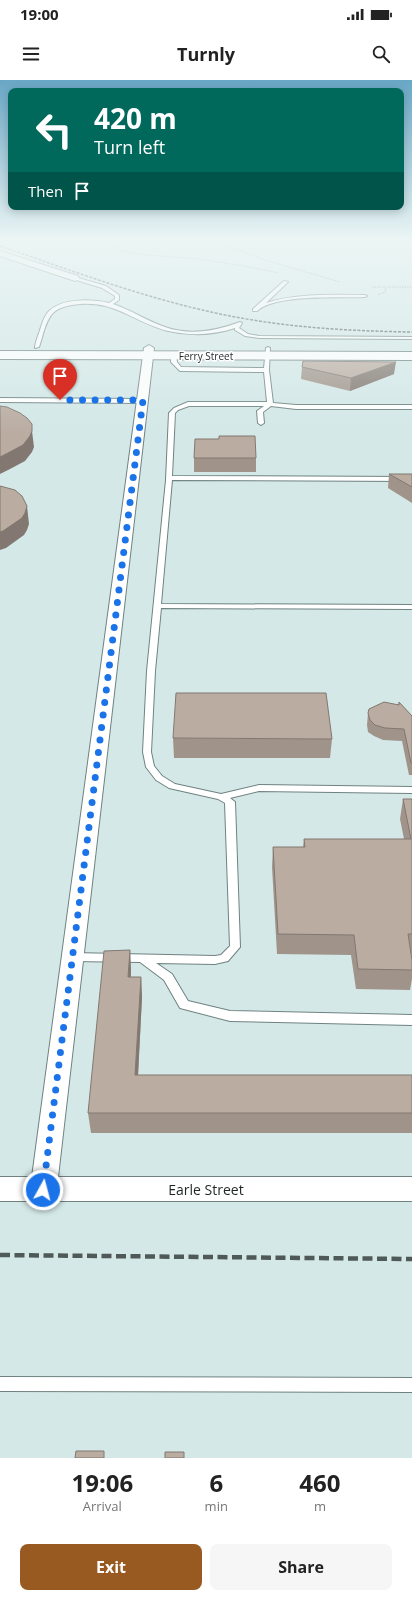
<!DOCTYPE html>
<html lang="en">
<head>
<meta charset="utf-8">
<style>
  body { margin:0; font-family:"Open Sans",sans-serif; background:#f6f6f6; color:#222; height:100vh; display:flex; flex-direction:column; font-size:15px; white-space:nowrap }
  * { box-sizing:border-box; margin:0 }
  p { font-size:13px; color:#767676 }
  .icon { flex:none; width:22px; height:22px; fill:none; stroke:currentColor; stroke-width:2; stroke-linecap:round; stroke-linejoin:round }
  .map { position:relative; height:1378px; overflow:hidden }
  .drawer { display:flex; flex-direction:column; background:#fff; flex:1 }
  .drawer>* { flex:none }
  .banner { position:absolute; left:8px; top:8px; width:396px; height:122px; border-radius:8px; box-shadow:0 2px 10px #0003; background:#00695c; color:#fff; overflow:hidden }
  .pin { position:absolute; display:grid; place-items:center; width:34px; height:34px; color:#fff; margin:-41px -17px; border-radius:50% 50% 50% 0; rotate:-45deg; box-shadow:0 0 4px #0007 }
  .pin .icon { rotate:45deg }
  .me { position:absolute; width:44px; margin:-22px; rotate:7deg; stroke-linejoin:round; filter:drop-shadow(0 0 3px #0008) }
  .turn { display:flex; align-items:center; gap:14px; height:84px; padding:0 20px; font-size:18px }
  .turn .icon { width:52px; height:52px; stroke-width:2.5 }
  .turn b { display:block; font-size:28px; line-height:34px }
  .then { display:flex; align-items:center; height:38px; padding:0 20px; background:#0003; gap:8px; font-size:15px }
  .eta { display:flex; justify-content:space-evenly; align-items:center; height:68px; text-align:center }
  .eta b { font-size:24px; font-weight:700; line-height:28px }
  .button { display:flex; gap:8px; margin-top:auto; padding:8px 20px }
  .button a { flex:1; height:46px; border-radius:8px; background:#985a20; color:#fff; font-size:16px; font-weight:700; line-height:46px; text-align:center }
  .button a+a { background:#f6f6f6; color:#222 }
  .status { display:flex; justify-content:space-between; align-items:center; height:28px; padding:0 20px; background:#fff; direction:ltr }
  .status svg { height:11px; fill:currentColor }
  header { display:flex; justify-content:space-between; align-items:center; height:52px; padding:0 20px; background:#fff; font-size:18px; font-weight:700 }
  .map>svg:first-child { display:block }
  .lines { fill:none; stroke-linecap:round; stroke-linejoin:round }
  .service-casing { stroke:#6f8281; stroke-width:2 }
  .minor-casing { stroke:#6f8281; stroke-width:2 }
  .secondary-casing { stroke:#6f8281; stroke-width:2 }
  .path { stroke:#829090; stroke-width:1; stroke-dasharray:1.5 1; stroke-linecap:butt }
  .service { fill:#fff; fill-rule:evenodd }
  .minor { fill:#fff; fill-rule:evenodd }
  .secondary { fill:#fff; fill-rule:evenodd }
  .rail-far1 { stroke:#4e5958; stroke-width:1.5; stroke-dasharray:3 1.5; stroke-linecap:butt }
  .rail { stroke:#4e5958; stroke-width:4.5; stroke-dasharray:10 4.5; stroke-linecap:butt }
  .wall { fill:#a0948a }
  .shaded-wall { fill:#827871 }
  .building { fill:#baaca1; stroke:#827871 }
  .route { stroke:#1a73e8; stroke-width:7; stroke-dasharray:0 12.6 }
  .labels { text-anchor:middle; stroke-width:3; stroke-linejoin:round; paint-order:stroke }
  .far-street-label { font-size:10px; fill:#1f2626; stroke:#fff }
  .near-street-label { font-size:14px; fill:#1f2626; stroke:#fff }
</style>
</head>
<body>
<div class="status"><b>19:00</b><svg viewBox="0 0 49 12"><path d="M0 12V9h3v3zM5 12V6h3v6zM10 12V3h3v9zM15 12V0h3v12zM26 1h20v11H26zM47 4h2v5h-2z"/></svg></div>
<header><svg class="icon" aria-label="menu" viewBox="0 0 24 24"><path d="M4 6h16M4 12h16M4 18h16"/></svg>Turnly<svg class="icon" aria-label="search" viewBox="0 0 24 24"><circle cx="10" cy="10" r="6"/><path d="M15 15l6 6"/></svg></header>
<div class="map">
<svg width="412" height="1378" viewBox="0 0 412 1378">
  <rect width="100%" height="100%" fill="#d3e8e7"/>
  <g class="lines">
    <g class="service-casing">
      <path id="service" d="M 75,197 L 106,206 L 119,215 L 119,220 L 113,224 C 131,230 147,241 165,247 C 190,256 216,251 240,242 L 242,243 L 239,248 L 248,254 L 259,256 L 412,257 L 412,259 L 259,258 L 245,256 L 235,250 L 235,248 C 214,255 190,256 168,251 C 132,242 114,218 72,225 C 66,226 58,228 53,233 C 45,241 43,256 39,267 L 35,268 C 35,263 38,256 40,250 C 42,244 44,236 49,231 C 62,218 93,219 109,223 L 115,219 L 115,216 L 102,208 L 73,199 Z
        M 284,201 L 288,202 L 266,223 C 298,213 332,215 365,215 L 367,216 L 365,217 C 340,218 275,214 257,231 L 253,231 L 253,229 Z
        M 268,267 L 270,268 L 269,290 L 273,323 L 296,325 L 412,325 L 412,329 L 296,329 L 271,326 L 263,332 L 264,343 L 261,345 L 258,343 L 257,331 L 264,326 L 189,326 L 178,330 L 175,333 L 172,396 L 412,397 L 412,401 L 172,400 L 161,524 L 412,525 L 412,529 L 161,528 L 155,591 L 151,672 L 154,686 L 162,696 L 175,704 L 221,714 L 259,705 L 412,707 L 412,713 L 259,711 L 230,718 L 235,722 L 240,867 L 228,881 L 215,884 L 156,883 L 172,894 L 188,921 L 230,931 L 412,935 L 412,945 L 230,941 L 180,928 L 164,900 L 140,882 L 72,881 L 68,880 L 67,877 L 68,874 L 72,873 L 215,876 L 221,875 L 230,866 L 225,723 L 218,719 L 169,708 L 156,700 L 146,687 L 143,672 L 147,591 L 166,400 L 169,333 L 174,328 L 188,322 L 267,322 L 264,292 L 180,291 L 171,282 L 171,276 L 176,275 L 177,282 L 181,287 L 264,288 L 266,268 Z
        M 0,318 L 143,319 L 146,321 L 143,323 L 0,322 Z
        M 0,1297 L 412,1298 L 412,1312 L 0,1311 Z"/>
    </g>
    <g class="minor-casing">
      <path id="minor" d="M 0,171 L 78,196 L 79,198 L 75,201 L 0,176 Z
        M 149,265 L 154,268 L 58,1097 L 412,1097 L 412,1121 L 0,1121 L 0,1097 L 32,1097 L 144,268 Z"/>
    </g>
    <g class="secondary-casing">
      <path id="secondary" d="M 0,271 L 412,272 L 412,280 L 0,279 Z"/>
    </g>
    <path class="path" d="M 100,160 C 128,179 166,175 199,179 C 225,183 252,187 278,193
      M 211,160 L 265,180 L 340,202
      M 372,207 L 412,207
      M 378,215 L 385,212 L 386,208"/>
    <use href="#service" class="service"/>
    <use href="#minor" class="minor"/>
    <use href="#secondary" class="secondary"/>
    <path class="rail-far1" d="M 0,166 C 70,190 139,216 211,232 C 277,247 345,251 412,252"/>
    <path class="rail" d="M 0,1175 L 412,1179"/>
  </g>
  <path class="wall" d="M 302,287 L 394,294 L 350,311 L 301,299 Z
    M 194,378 L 256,378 L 256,392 L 194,392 Z
    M 389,394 L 412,394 L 412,423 L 388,408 Z
    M 399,622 L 412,636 L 412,695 L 409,695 L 402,661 L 383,660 L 374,656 L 368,652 L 367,645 L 368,633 L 398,625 Z
    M 173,658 L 332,659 L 330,678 L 174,678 Z
    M 403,719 L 412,719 L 412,874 L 411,874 L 412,880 L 412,899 L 410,910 L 356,909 L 351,875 L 277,874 L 272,787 L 273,767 L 303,767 L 304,759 L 404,759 L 400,739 Z
    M 130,870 L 131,891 L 131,897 L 141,897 L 142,917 L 138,995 L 412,995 L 412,1053 L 91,1053 L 88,1033 Z"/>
  <path class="shaded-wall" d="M 396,282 L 394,294 L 350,311 L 351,298 Z
    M 32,351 L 34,367 L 32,372 L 25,381 L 10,389 L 0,394 L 0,377 Z
    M 27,426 L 29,444 L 27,450 L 24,455 L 6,468 L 0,470 L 0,452 Z
    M 130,870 L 131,891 L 129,917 L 128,897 Z
    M 141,897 L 142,917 L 137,1015 L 135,995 Z"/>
  <path class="building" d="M 303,281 L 396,282 L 351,298 L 302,287 Z
    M 0,326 L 7,327 L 20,333 L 27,338 L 32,344 L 32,351 L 30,356 L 23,365 L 8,373 L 0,377 Z
    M 219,356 L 255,356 L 256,378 L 194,378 L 195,359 L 219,359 Z
    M 389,394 L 412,394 L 412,407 Z
    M 0,406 L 15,410 L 22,416 L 27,426 L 25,433 L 22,438 L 3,451 L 0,452 Z
    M 176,613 L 326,613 L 332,659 L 173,658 Z
    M 384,622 L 399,625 L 399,622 L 412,636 L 412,683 L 411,683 L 404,649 L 385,648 L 375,645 L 370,640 L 368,633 L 369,629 Z
    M 403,719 L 412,719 L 412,854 L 408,854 L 412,880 L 412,890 L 358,889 L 354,855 L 278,854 L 273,767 L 305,767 L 304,759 L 411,759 Z
    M 130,870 L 128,897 L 141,897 L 135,995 L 412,995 L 412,1033 L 88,1033 L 104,871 Z
    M 76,1371 L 104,1371 L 104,1378 L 75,1378 Z
    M 165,1372 L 184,1372 L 184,1378 L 165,1378 Z"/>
  <linearGradient id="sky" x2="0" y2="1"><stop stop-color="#69a7c6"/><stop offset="0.45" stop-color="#ebf5f4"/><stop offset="1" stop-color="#ebf5f4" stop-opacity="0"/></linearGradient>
  <rect width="412" height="353" fill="url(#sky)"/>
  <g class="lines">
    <path class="route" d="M 43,1110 L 143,320 L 60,320"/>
  </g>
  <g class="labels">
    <g class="far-street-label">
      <text x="206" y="280">Ferry Street</text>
    </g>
    <g class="near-street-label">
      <text x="206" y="1115">Earle Street</text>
    </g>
  </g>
</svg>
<div class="pin" style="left:60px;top:320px;background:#d93025"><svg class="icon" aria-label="arrive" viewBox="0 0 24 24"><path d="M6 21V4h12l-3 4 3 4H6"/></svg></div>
<svg class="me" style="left:43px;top:1110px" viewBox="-20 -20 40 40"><circle r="17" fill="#1a73e8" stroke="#fff" stroke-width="3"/><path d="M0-11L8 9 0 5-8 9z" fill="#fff"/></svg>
<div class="banner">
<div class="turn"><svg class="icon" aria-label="left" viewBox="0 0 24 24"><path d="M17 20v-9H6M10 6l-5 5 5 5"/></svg><div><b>420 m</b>Turn left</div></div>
<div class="then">Then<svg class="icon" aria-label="arrive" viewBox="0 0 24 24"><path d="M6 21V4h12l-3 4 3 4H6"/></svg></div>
</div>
</div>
<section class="drawer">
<div class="eta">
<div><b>19:06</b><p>Arrival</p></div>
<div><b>6</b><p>min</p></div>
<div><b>460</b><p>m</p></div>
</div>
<div class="button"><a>Exit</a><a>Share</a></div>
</section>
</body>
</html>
